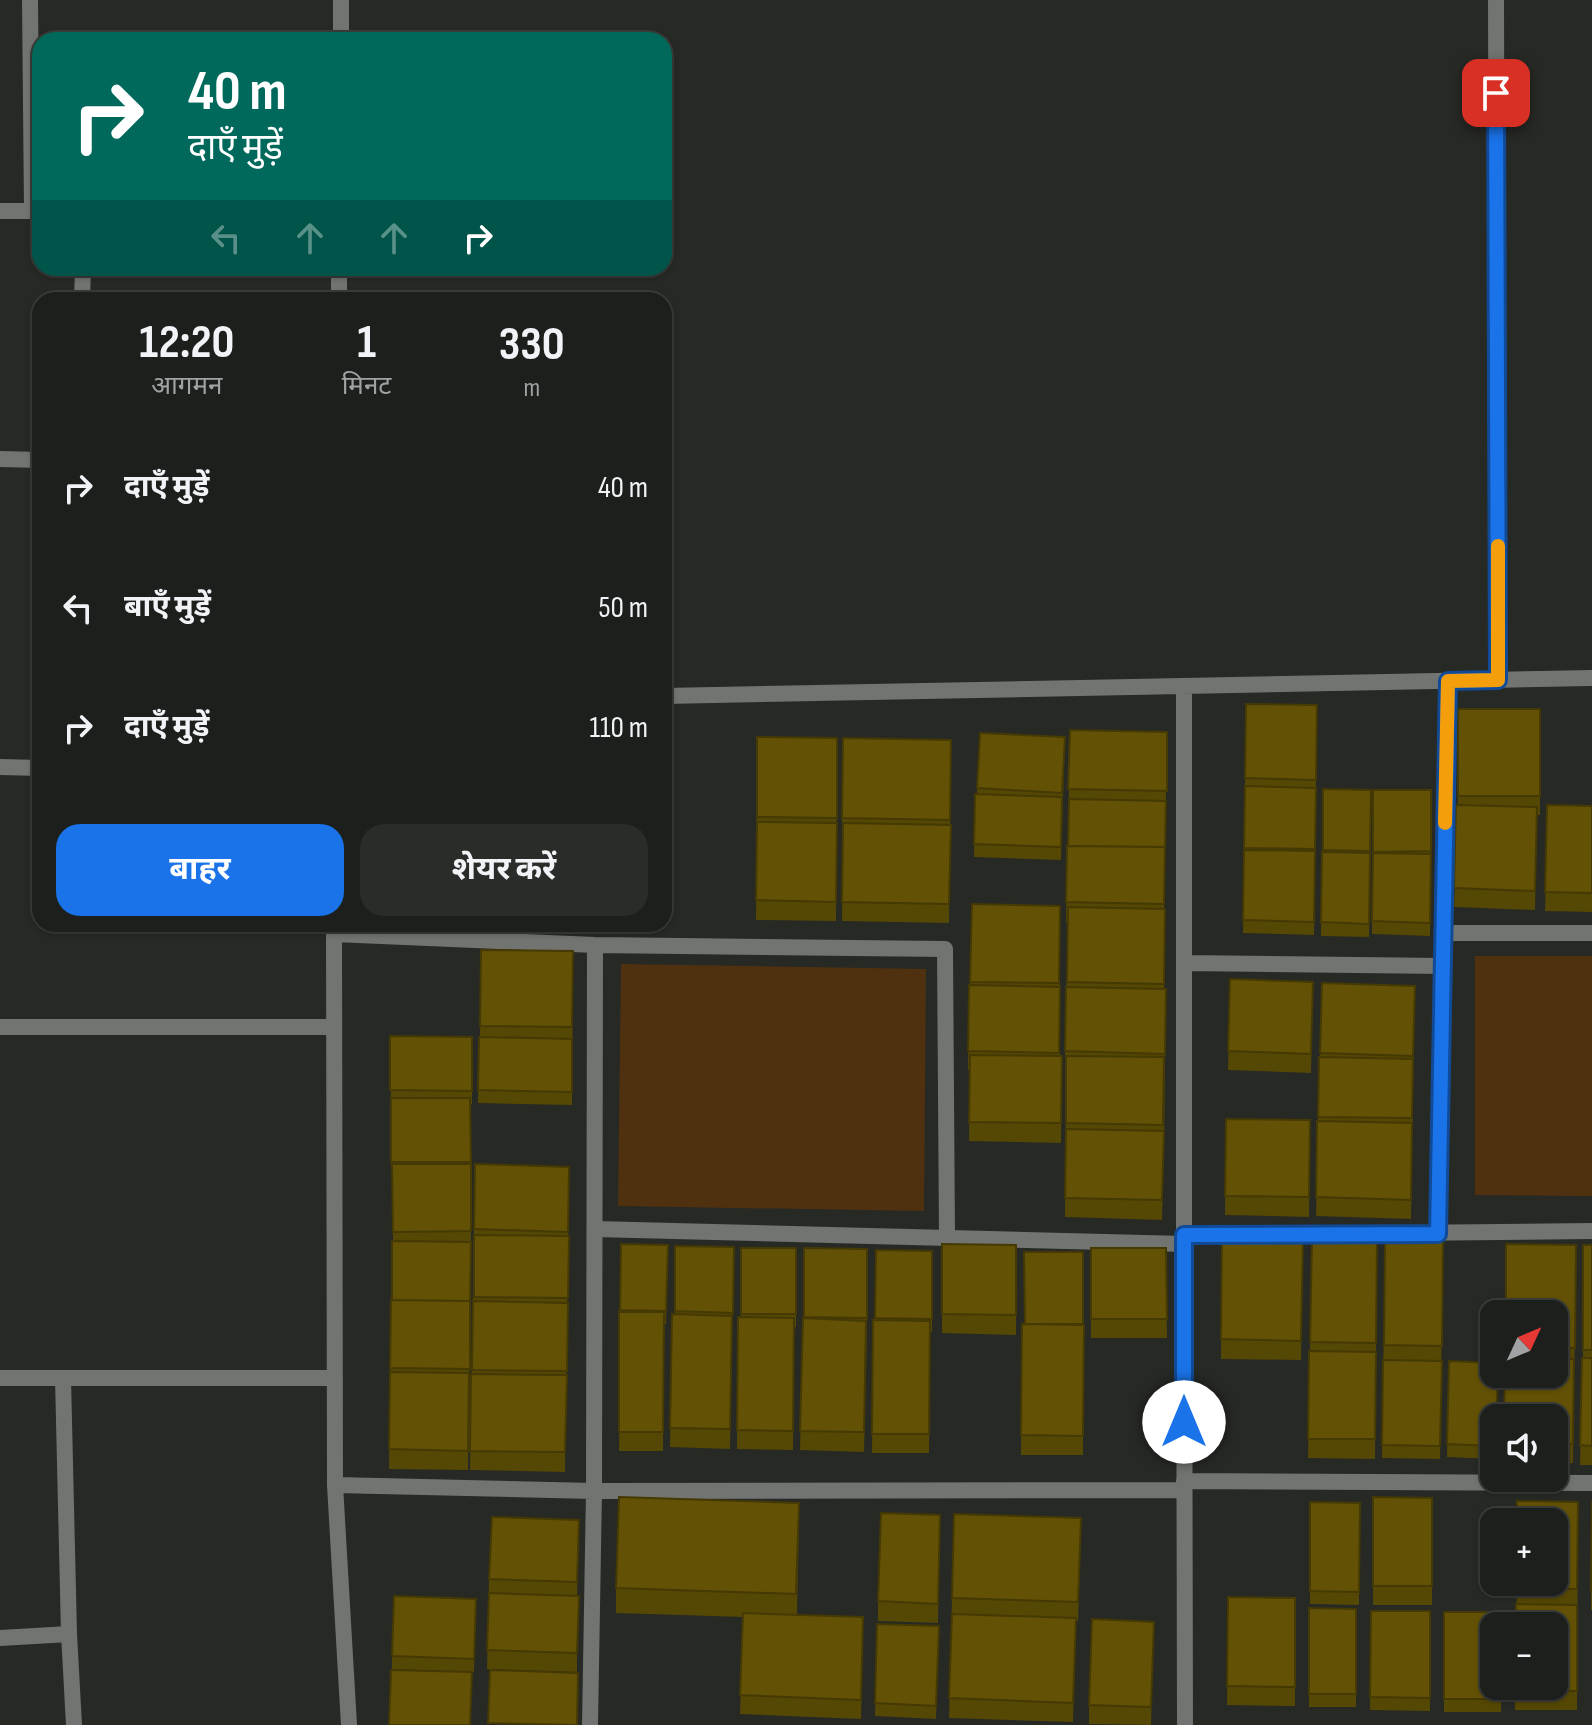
<!DOCTYPE html>
<html lang="hi">
<head>
<meta charset="utf-8">
<style>
  body { margin:0; font-family:"Sofia Sans Condensed","Noto Sans Devanagari",sans-serif; background:#2a2c29; color:#f1f3f6; height:100vh; display:flex; flex-direction:column; font-size:30px; white-space:nowrap }
  * { box-sizing:border-box; margin:0 }
  p { font-size:26px; color:#a0a2a3 }
  .icon { flex:none; width:44px; height:44px; fill:none; stroke:currentColor; stroke-width:2; stroke-linecap:round; stroke-linejoin:round }
  .map { position:relative; flex:1; overflow:hidden }
  .panel { position:absolute; left:32px; top:292px; width:640px; height:640px; display:flex; flex-direction:column; background:#1d1f1c; border-radius:24px; box-shadow:0 2px 6px #0004,0 0 0 2px #3b3d3b }
  .panel>* { flex:none }
  .guide { position:absolute; left:32px; top:32px; width:640px; height:244px; border-radius:24px; box-shadow:0 2px 6px #0004,0 0 0 2px #3b3d3b; background:#00695c; color:#fff; overflow:hidden }
  .needle { width:52px; rotate:46deg }
  .buttons { position:absolute; left:1480px; top:1300px; display:grid; gap:16px }
  .buttons a { display:grid; place-items:center; width:88px; height:88px; border-radius:16px; background:#1d1f1c; box-shadow:0 2px 6px #0004,0 0 0 2px #3b3d3b; font-size:40px }
  .pin { position:absolute; display:grid; place-items:center; width:68px; height:68px; color:#fff; margin:-34px; border-radius:16px; box-shadow:0 4px 12px #0006 }
  .me { position:absolute; width:88px; margin:-44px; rotate:0deg; stroke-linejoin:round; filter:drop-shadow(0 0 6px #0008) }
  .turn { display:flex; align-items:center; gap:28px; height:168px; padding:0 24px; font-size:36px }
  .turn .icon { width:104px; height:104px; stroke-width:2.5 }
  .turn b { display:block; font-size:56px; line-height:68px }
  .lanes { display:flex; align-items:center; height:76px; padding:0 24px; background:#0003; justify-content:center; gap:40px; direction:ltr }
  .lanes .off { opacity:.35 }
  .eta { display:flex; justify-content:space-evenly; align-items:center; height:136px; text-align:center }
  .eta b { font-size:48px; font-weight:700; line-height:56px }
  .cta { display:flex; gap:16px; margin-top:auto; padding:16px 24px }
  .cta a { flex:1; height:92px; border-radius:24px; background:#1a73e8; color:#fff; font-size:32px; font-weight:700; line-height:92px; text-align:center }
  .cta a+a { background:#2a2c29; color:#f1f3f6 }
  ul { padding:0; list-style:none }
  li { display:flex; align-items:center; gap:24px; height:120px; padding:0 24px }
  li div { flex:1 }
  li b { display:block; font-size:30px }
  li em { font-style:normal }
  .map>svg:first-child { display:block }
  .green { fill:#4f3110 }
  .lines { fill:none; stroke-linecap:round; stroke-linejoin:round }
  .street { stroke:#727472; stroke-width:16 }
  .wall { fill:#554704 }
  .building { fill:#635205; stroke:#453904; stroke-width:2 }
  .route-casing { stroke:#114b97; stroke-width:20 }
  .route { stroke:#1a73e8; stroke-width:14 }
  .slow { stroke:#f59e0b; stroke-width:14 }
</style>
</head>
<body>
<div class="map">
<svg width="1592" height="1725" viewBox="0 0 1592 1725">
  <rect width="100%" height="100%" fill="#272925"/>
  <path class="green" d="M 1475,956 L 1592,956 L 1592,1196 L 1475,1195 Z
    M 621,964 L 926,969 L 924,1211 L 618,1206 Z"/>
  <g class="lines">
    <path class="street" d="M 30,0 L 32,210
      M 1496,0 L 1498,680
      M 341,40 L 341,0
      M 0,211 L 40,211
      M 82,300 L 83,268
      M 339,300 L 339,268
      M 0,459 L 40,460
      M 664,696 L 1592,678
      M 0,767 L 40,768
      M 334,926 L 335,1485 L 349,1725
      M 1443,933 L 1592,933
      M 334,934 L 595,945 L 945,949 L 947,1238
      M 595,945 L 594,1491 L 1184,1490
      M 1184,963 L 1443,966
      M 0,1027 L 334,1027
      M 595,1229 L 1184,1244 L 1184,686
      M 1438,1234 L 1448,681
      M 1184,1235 L 1592,1231
      M 1184,1244 L 1185,1725
      M 0,1378 L 335,1378
      M 63,1378 L 69,1634 L 74,1725
      M 1184,1481 L 1592,1483
      M 335,1485 L 594,1491 L 590,1725
      M 0,1638 L 69,1634"/>
  </g>
  <path class="wall" d="M 1246,704 L 1317,705 L 1314,935 L 1243,933 Z
    M 1458,709 L 1540,709 L 1540,815 L 1537,815 L 1535,910 L 1454,907 L 1458,805 Z
    M 1070,730 L 1167,732 L 1164,909 L 1164,989 L 1166,989 L 1164,1150 L 1162,1220 L 1065,1217 L 1066,1071 L 1065,1071 L 1065,1051 L 1068,922 L 1066,922 L 1067,846 L 1068,846 Z
    M 980,733 L 1065,737 L 1061,860 L 974,857 L 975,794 L 977,794 Z
    M 757,737 L 837,738 L 836,921 L 756,920 Z
    M 951,740 L 949,923 L 842,921 L 843,837 L 842,837 L 842,818 Z
    M 1323,789 L 1371,790 L 1369,937 L 1321,936 Z
    M 1373,790 L 1431,790 L 1430,936 L 1372,934 Z
    M 1547,805 L 1592,806 L 1592,912 L 1545,911 Z
    M 972,904 L 1060,906 L 1060,1056 L 1062,1056 L 1061,1143 L 969,1141 L 970,1070 L 968,1070 L 969,985 L 970,985 Z
    M 481,950 L 573,951 L 572,1105 L 478,1103 L 479,1037 L 480,1037 Z
    M 1230,979 L 1313,982 L 1311,1073 L 1228,1070 Z
    M 1322,983 L 1415,986 L 1411,1219 L 1316,1216 L 1319,1057 L 1320,1057 Z
    M 390,1036 L 472,1037 L 472,1104 L 470,1104 L 471,1251 L 468,1470 L 389,1469 L 391,1300 L 393,1241 Z
    M 1226,1119 L 1310,1120 L 1309,1217 L 1225,1215 Z
    M 475,1164 L 569,1167 L 565,1472 L 470,1470 Z
    M 1222,1237 L 1303,1238 L 1301,1360 L 1221,1359 Z
    M 1312,1239 L 1377,1241 L 1375,1459 L 1308,1458 Z
    M 1385,1242 L 1443,1242 L 1440,1459 L 1382,1458 Z
    M 621,1244 L 668,1245 L 666,1324 L 664,1324 L 663,1451 L 619,1451 Z
    M 942,1244 L 1016,1245 L 1016,1335 L 942,1333 Z
    M 1576,1245 L 1573,1463 L 1554,1463 L 1554,1314 Z
    M 1583,1245 L 1592,1245 L 1592,1465 L 1580,1465 L 1582,1358 L 1583,1358 Z
    M 675,1246 L 734,1247 L 730,1449 L 670,1447 L 672,1314 L 675,1314 Z
    M 741,1248 L 796,1248 L 796,1327 L 794,1327 L 793,1450 L 737,1449 L 738,1317 L 741,1317 Z
    M 1091,1248 L 1166,1248 L 1167,1338 L 1091,1338 Z
    M 867,1249 L 867,1331 L 864,1452 L 800,1450 L 803,1318 Z
    M 876,1250 L 932,1251 L 932,1332 L 930,1332 L 929,1453 L 872,1453 L 873,1320 L 875,1320 Z
    M 1083,1252 L 1083,1455 L 1021,1455 L 1022,1324 L 1024,1324 Z
    M 1449,1361 L 1494,1418 L 1494,1459 L 1447,1457 Z
    M 1373,1497 L 1432,1498 L 1432,1605 L 1373,1605 Z
    M 1592,1501 L 1592,1610 L 1591,1610 Z
    M 1310,1502 L 1360,1503 L 1359,1605 L 1310,1604 Z
    M 1578,1502 L 1577,1710 L 1515,1710 L 1517,1582 Z
    M 940,1515 L 938,1623 L 878,1621 L 878,1601 Z
    M 799,1528 L 797,1614 L 863,1636 L 861,1719 L 740,1714 L 743,1617 L 616,1613 L 616,1588 Z
    M 1081,1537 L 1078,1621 L 1076,1621 L 1073,1722 L 949,1718 L 952,1598 Z
    M 579,1539 L 577,1596 L 577,1672 L 487,1669 L 489,1579 Z
    M 1228,1597 L 1295,1598 L 1295,1706 L 1227,1705 Z
    M 476,1599 L 474,1672 L 392,1669 L 392,1656 Z
    M 1309,1608 L 1356,1609 L 1356,1707 L 1309,1707 Z
    M 1371,1611 L 1430,1611 L 1430,1711 L 1370,1710 Z
    M 1444,1612 L 1501,1686 L 1501,1712 L 1444,1712 Z
    M 1154,1622 L 1151,1725 L 1089,1724 L 1089,1705 Z
    M 877,1624 L 939,1626 L 936,1719 L 875,1716 Z"/>
  <path class="building" d="M 1246,704 L 1317,705 L 1316,780 L 1245,778 Z
    M 1458,709 L 1540,709 L 1540,796 L 1458,796 Z
    M 1070,730 L 1167,732 L 1167,791 L 1068,789 Z
    M 980,733 L 1065,737 L 1062,793 L 977,788 Z
    M 757,737 L 837,738 L 837,818 L 757,817 Z
    M 843,738 L 951,740 L 950,820 L 842,818 Z
    M 1245,786 L 1316,788 L 1315,849 L 1244,848 Z
    M 1323,789 L 1371,790 L 1370,851 L 1323,850 Z
    M 1373,790 L 1431,790 L 1431,851 L 1373,852 Z
    M 975,794 L 1062,797 L 1061,847 L 974,844 Z
    M 1069,799 L 1166,801 L 1165,850 L 1165,847 L 1068,846 Z
    M 1456,805 L 1537,807 L 1535,891 L 1454,888 Z
    M 1547,805 L 1592,806 L 1592,893 L 1545,892 Z
    M 664,816 L 665,816 L 665,893 L 664,893 Z
    M 757,822 L 837,823 L 836,902 L 756,900 Z
    M 843,823 L 951,825 L 949,904 L 842,902 Z
    M 1067,846 L 1165,847 L 1164,904 L 1066,902 Z
    M 1244,850 L 1315,851 L 1314,922 L 1243,920 Z
    M 1322,852 L 1370,853 L 1369,924 L 1321,922 Z
    M 1373,853 L 1431,854 L 1430,923 L 1372,921 Z
    M 972,904 L 1060,906 L 1059,983 L 970,982 Z
    M 1068,907 L 1165,909 L 1164,984 L 1067,982 Z
    M 481,950 L 573,951 L 572,1027 L 480,1026 Z
    M 1230,979 L 1313,982 L 1311,1054 L 1228,1051 Z
    M 1322,983 L 1415,986 L 1413,1056 L 1320,1053 Z
    M 969,985 L 1060,987 L 1059,1053 L 968,1051 Z
    M 1066,987 L 1166,989 L 1165,1054 L 1065,1051 Z
    M 390,1036 L 472,1037 L 472,1091 L 390,1090 Z
    M 479,1037 L 572,1039 L 572,1092 L 478,1090 Z
    M 970,1055 L 1062,1056 L 1061,1123 L 969,1122 Z
    M 1066,1056 L 1164,1057 L 1163,1125 L 1066,1123 Z
    M 1319,1057 L 1413,1059 L 1412,1118 L 1318,1117 Z
    M 391,1098 L 470,1098 L 471,1162 L 391,1162 Z
    M 1226,1119 L 1310,1120 L 1309,1197 L 1225,1196 Z
    M 1317,1121 L 1412,1123 L 1411,1200 L 1316,1197 Z
    M 1066,1129 L 1164,1131 L 1162,1200 L 1065,1198 Z
    M 392,1164 L 471,1164 L 471,1231 L 393,1232 Z
    M 475,1164 L 569,1167 L 568,1232 L 474,1229 Z
    M 474,1235 L 569,1236 L 568,1298 L 474,1297 Z
    M 1222,1237 L 1303,1238 L 1301,1341 L 1221,1339 Z
    M 1312,1239 L 1377,1241 L 1376,1343 L 1310,1342 Z
    M 392,1241 L 471,1242 L 470,1303 L 470,1301 L 392,1300 Z
    M 1385,1242 L 1443,1242 L 1442,1346 L 1384,1345 Z
    M 621,1244 L 668,1245 L 666,1311 L 620,1310 Z
    M 942,1244 L 1016,1245 L 1016,1315 L 942,1314 Z
    M 1506,1244 L 1576,1245 L 1575,1348 L 1554,1347 L 1554,1314 L 1506,1314 Z
    M 1583,1245 L 1592,1245 L 1592,1350 L 1583,1350 Z
    M 675,1246 L 734,1247 L 733,1313 L 675,1311 Z
    M 741,1248 L 796,1248 L 796,1314 L 741,1314 Z
    M 804,1248 L 867,1249 L 867,1318 L 804,1317 Z
    M 1091,1248 L 1166,1248 L 1167,1319 L 1091,1319 Z
    M 876,1250 L 932,1251 L 932,1319 L 875,1318 Z
    M 1024,1252 L 1083,1252 L 1083,1324 L 1025,1324 Z
    M 391,1300 L 470,1301 L 470,1369 L 390,1368 Z
    M 473,1301 L 568,1303 L 567,1371 L 472,1370 Z
    M 619,1312 L 664,1312 L 663,1432 L 619,1432 Z
    M 672,1314 L 732,1316 L 730,1429 L 670,1428 Z
    M 738,1317 L 794,1318 L 793,1431 L 737,1430 Z
    M 803,1318 L 866,1321 L 864,1432 L 800,1431 Z
    M 873,1320 L 930,1321 L 929,1434 L 872,1434 Z
    M 1022,1324 L 1084,1325 L 1083,1436 L 1021,1435 Z
    M 1309,1351 L 1376,1352 L 1375,1439 L 1308,1439 Z
    M 1582,1358 L 1592,1358 L 1592,1446 L 1580,1445 Z
    M 1554,1359 L 1574,1359 L 1573,1444 L 1554,1443 L 1554,1418 L 1504,1418 L 1505,1374 L 1554,1374 Z
    M 1383,1360 L 1442,1361 L 1440,1446 L 1382,1445 Z
    M 1449,1361 L 1494,1363 L 1494,1374 L 1498,1374 L 1496,1418 L 1494,1418 L 1494,1446 L 1447,1444 Z
    M 390,1372 L 469,1373 L 468,1451 L 389,1449 Z
    M 471,1374 L 567,1375 L 565,1452 L 470,1451 Z
    M 619,1497 L 799,1503 L 796,1594 L 616,1588 Z
    M 1373,1497 L 1432,1498 L 1432,1586 L 1373,1586 Z
    M 1517,1501 L 1578,1502 L 1577,1589 L 1517,1588 L 1517,1582 L 1554,1582 L 1554,1522 L 1517,1522 Z
    M 1592,1501 L 1592,1591 L 1591,1591 Z
    M 1310,1502 L 1360,1503 L 1359,1592 L 1310,1591 Z
    M 881,1513 L 940,1515 L 938,1604 L 878,1601 Z
    M 954,1514 L 1081,1518 L 1078,1602 L 952,1598 Z
    M 492,1517 L 579,1520 L 577,1582 L 489,1579 Z
    M 489,1593 L 579,1596 L 577,1653 L 487,1650 Z
    M 394,1596 L 476,1599 L 474,1659 L 392,1656 Z
    M 1228,1597 L 1295,1598 L 1295,1687 L 1227,1686 Z
    M 1516,1604 L 1577,1605 L 1577,1691 L 1515,1690 L 1515,1686 L 1554,1686 L 1554,1626 L 1516,1626 Z
    M 1309,1608 L 1356,1609 L 1356,1694 L 1309,1694 Z
    M 1371,1611 L 1430,1611 L 1430,1698 L 1370,1697 Z
    M 1444,1612 L 1501,1612 L 1501,1626 L 1494,1626 L 1494,1686 L 1501,1686 L 1501,1699 L 1444,1699 Z
    M 743,1613 L 863,1617 L 861,1700 L 740,1695 Z
    M 952,1614 L 1076,1618 L 1073,1703 L 949,1698 Z
    M 1092,1619 L 1154,1622 L 1151,1707 L 1089,1705 Z
    M 877,1624 L 939,1626 L 936,1706 L 875,1703 Z
    M 391,1670 L 472,1672 L 470,1725 L 389,1725 Z
    M 490,1670 L 578,1673 L 577,1725 L 488,1723 Z"/>
  <g class="lines">
    <g class="route-casing">
      <path id="route" d="M 1184,1422 L 1184,1235 L 1438,1234 L 1448,681 L 1498,680 L 1496,93"/>
    </g>
    <use href="#route" class="route"/>
    <path class="slow" d="M 1445,823 L 1448,681 L 1498,680 L 1498,546"/>
  </g>
</svg>
<div class="buttons">
<a><svg class="needle" viewBox="-14 -14 28 28"><path d="M0-13l5 13h-10z" fill="#e53935"/><path d="M0 13l5-13h-10z" fill="#a0a2a3"/></svg></a>
<a><svg class="icon" aria-label="sound" viewBox="0 0 24 24"><path d="M4 9h4l5-4v14l-5-4H4zM17 9q2 3 0 6"/></svg></a>
<a>+</a>
<a>−</a>
</div>
<div class="pin" style="left:1496px;top:93px;background:#d93025"><svg class="icon" aria-label="arrive" viewBox="0 0 24 24"><path d="M6 21V4h12l-3 4 3 4H6"/></svg></div>
<svg class="me" style="left:1184px;top:1422px" viewBox="-20 -20 40 40"><circle r="19" fill="#fff"/><path d="M0-13L10 11 0 6-10 11z" fill="#1a73e8"/></svg>
<div class="guide">
<div class="turn"><svg class="icon" aria-label="right" viewBox="0 0 24 24"><path d="M7 20v-9h11M14 6l5 5-5 5"/></svg><div><b>40 m</b>दाएँ मुड़ें</div></div>
<div class="lanes"><svg class="icon off" aria-label="left" viewBox="0 0 24 24"><path d="M17 20v-9H6M10 6l-5 5 5 5"/></svg><svg class="icon off" aria-label="ahead" viewBox="0 0 24 24"><path d="M12 20V5M6 11l6-6 6 6"/></svg><svg class="icon off" aria-label="ahead" viewBox="0 0 24 24"><path d="M12 20V5M6 11l6-6 6 6"/></svg><svg class="icon" aria-label="right" viewBox="0 0 24 24"><path d="M7 20v-9h11M14 6l5 5-5 5"/></svg></div>
</div>
<section class="panel">
<div class="eta">
<div><b>12:20</b><p>आगमन</p></div>
<div><b>1</b><p>मिनट</p></div>
<div><b>330</b><p>m</p></div>
</div>
<ul>
<li><svg class="icon" aria-label="right" viewBox="0 0 24 24"><path d="M7 20v-9h11M14 6l5 5-5 5"/></svg><div><b>दाएँ मुड़ें</b></div><em>40 m</em></li>
<li><svg class="icon" aria-label="left" viewBox="0 0 24 24"><path d="M17 20v-9H6M10 6l-5 5 5 5"/></svg><div><b>बाएँ मुड़ें</b></div><em>50 m</em></li>
<li><svg class="icon" aria-label="right" viewBox="0 0 24 24"><path d="M7 20v-9h11M14 6l5 5-5 5"/></svg><div><b>दाएँ मुड़ें</b></div><em>110 m</em></li>
</ul>
<div class="cta"><a>बाहर</a><a>शेयर करें</a></div>
</section>
</div>
</body>
</html>
